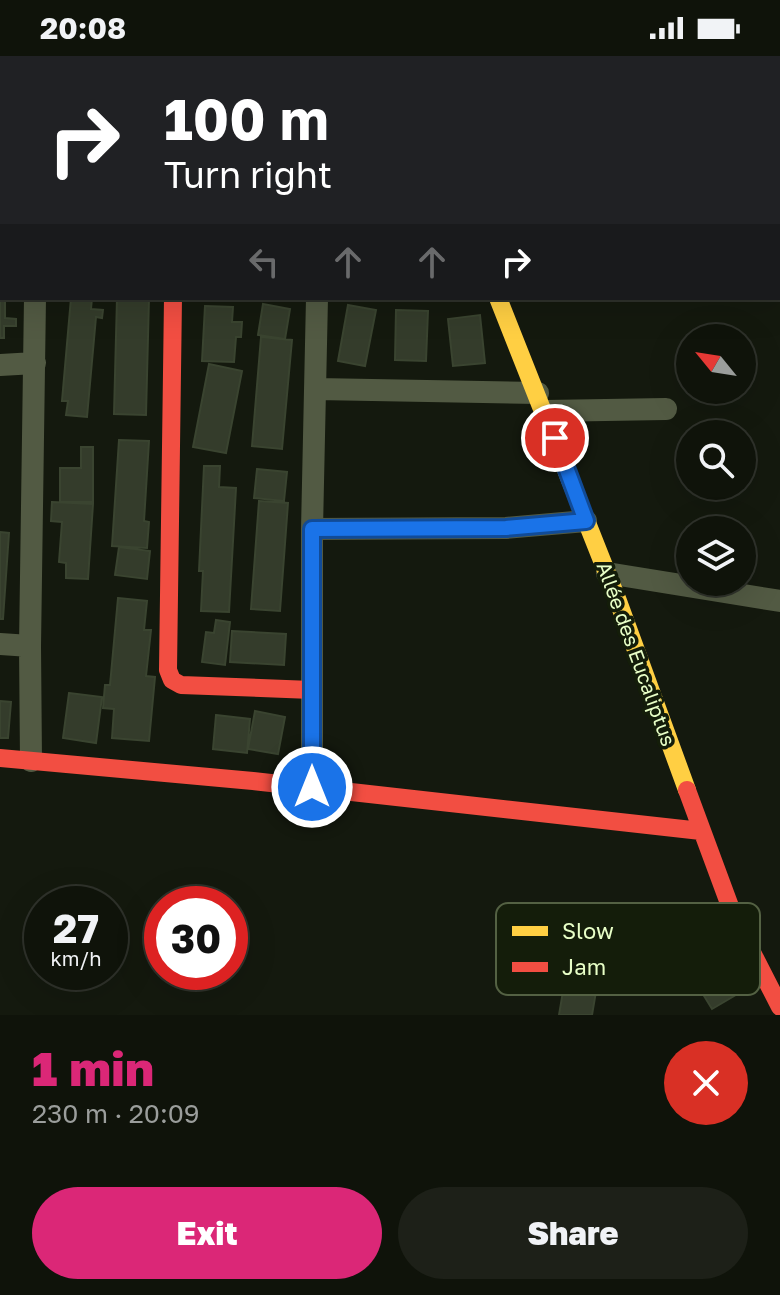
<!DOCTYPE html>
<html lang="en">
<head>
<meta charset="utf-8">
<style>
  body { margin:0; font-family:"Golos Text",sans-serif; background:#1d2018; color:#f1f3f6; height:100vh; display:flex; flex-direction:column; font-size:30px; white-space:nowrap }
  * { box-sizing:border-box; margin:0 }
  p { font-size:26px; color:#9b9e9c }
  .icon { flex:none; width:44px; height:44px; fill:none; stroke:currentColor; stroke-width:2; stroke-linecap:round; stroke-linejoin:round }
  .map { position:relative; height:959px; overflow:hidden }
  .details { display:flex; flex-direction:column; background:#0f130a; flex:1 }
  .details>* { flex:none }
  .guide { position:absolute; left:0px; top:0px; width:780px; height:244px; box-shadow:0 8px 32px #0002,0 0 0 2px #2f322b; background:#202124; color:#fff; overflow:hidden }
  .needle { width:52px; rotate:300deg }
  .controls { position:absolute; left:676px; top:268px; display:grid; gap:16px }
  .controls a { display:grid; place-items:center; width:80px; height:80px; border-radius:50%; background:#0f130a; box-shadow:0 8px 32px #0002,0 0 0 2px #2f322b; font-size:40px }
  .speed { position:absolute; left:24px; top:830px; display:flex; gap:16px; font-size:40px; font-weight:700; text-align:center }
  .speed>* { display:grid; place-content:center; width:104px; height:104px; border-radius:50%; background:#0f130a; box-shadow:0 8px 32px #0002,0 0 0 2px #2f322b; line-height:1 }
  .speed small { font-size:20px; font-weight:400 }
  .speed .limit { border:12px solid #d22; background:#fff; color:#111 }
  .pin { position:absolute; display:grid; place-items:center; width:68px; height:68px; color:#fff; margin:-34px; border:4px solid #fff; border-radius:50%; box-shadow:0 2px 8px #0007 }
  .me { position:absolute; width:88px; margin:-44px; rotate:0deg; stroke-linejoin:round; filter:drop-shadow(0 0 6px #0008) }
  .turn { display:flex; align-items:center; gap:28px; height:168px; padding:0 32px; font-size:36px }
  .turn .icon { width:104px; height:104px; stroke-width:2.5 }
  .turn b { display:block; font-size:56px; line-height:68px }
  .lanes { display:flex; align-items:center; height:76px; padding:0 32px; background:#0003; justify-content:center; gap:40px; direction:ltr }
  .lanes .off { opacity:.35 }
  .round { display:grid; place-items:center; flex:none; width:84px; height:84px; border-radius:42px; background:#1d2018 }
  .headline { display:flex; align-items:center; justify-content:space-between; height:136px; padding:0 32px }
  h1 { font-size:48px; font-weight:800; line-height:60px; color:#db2777 }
  .cta { display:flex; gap:16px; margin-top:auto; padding:16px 32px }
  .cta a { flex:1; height:92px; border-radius:48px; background:#db2777; color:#fff; font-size:32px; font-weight:800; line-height:92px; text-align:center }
  .cta a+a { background:#1d2018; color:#f1f3f6 }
  .status { display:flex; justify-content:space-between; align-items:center; height:56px; padding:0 40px; background:#0f130a; direction:ltr }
  .status svg { height:22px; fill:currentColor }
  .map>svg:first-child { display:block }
  .building { fill:#343c2b; stroke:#3a4430; stroke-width:2 }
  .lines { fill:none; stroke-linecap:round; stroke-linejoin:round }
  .path { stroke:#5c5441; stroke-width:3; stroke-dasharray:4 6; stroke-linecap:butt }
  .street { stroke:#525a43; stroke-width:22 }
  .slow { stroke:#ffcf43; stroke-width:18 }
  .jam { stroke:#f24e42; stroke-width:18 }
  .route-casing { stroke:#114b97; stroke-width:20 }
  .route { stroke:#1a73e8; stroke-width:14 }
  .labels { text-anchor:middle; stroke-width:7; stroke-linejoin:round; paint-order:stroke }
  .street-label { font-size:20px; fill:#e8ffc7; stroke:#141d0a }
  .key { fill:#141d0a; stroke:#546143; stroke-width:2 }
  .key-label { font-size:22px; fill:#e8ffc7 }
</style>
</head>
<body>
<div class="status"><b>20:08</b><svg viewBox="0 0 49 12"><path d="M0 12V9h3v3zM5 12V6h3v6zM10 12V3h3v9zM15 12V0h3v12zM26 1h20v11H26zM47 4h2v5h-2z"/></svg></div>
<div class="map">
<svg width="780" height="959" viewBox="0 0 780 959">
  <rect width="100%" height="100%" fill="#14190e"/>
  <path class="building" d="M 5,0 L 114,0 L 114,2 L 5,2 Z
    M 449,0 L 491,0 L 449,2 Z
    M 0,223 L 2,242 L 5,242 L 5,262 L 16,263 L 16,270 L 4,270 L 4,282 L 0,282 Z
    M 71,242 L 92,242 L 91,253 L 103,254 L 102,262 L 96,261 L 87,361 L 66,359 L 68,345 L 62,345 Z
    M 117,242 L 149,242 L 146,359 L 114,358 Z
    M 263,248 L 290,253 L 285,283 L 258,279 Z
    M 348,249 L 376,254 L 365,310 L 338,305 Z
    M 205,250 L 233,251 L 232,266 L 242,266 L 241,281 L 236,281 L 234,306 L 202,305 Z
    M 396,254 L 428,255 L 426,305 L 395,304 Z
    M 480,259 L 485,307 L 453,310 L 448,263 Z
    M 261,281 L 292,284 L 282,393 L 252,390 Z
    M 209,308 L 242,315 L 226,397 L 193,391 Z
    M 119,384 L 149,385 L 144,465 L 149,466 L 147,492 L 112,490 Z
    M 81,391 L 93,391 L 93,446 L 60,446 L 60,412 L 81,412 Z
    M 204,410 L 220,410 L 219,431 L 236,432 L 229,556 L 201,555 L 203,515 L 199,515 Z
    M 257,413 L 287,416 L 284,445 L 254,442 Z
    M 259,445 L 288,447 L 280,555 L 251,553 Z
    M 52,446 L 93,448 L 88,523 L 66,522 L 66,507 L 59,506 L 62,466 L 51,465 Z
    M 0,476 L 9,477 L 3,563 L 0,563 Z
    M 119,491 L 150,495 L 147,523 L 115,519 Z
    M 118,542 L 147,545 L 144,574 L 151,574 L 146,620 L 155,621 L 149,685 L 112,682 L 114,653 L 103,652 L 105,629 L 110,629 Z
    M 216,564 L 230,566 L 225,609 L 202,606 L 206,576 L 214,577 Z
    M 232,575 L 286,578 L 284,609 L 230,606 Z
    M 69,637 L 102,641 L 96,687 L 63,682 Z
    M 0,645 L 11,646 L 8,682 L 0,682 Z
    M 255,655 L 285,661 L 278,698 L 248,693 Z
    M 216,659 L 250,663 L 247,697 L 213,693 Z
    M 709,880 L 741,936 L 712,953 L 701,935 L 707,932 L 686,894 Z
    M 568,906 L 600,912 L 592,959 L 559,959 Z"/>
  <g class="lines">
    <path class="path" d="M 129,0 L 129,2"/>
    <path class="street" d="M 408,0 L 408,2
      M 778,134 L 780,134
      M 0,139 L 2,139
      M 0,309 L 35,307
      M 317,333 L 538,337
      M 545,355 L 666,353
      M 312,473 L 506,472 L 586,465
      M 607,517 L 780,545
      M 0,588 L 30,590
      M 31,705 L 30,590 L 35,242
      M 312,731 L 312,473 L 317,242"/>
    <path class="slow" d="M 498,242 L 618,545 L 687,734"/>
    <path class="jam" d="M 173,242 L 168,614 L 172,624 L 181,629 L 312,634
      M 0,702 L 253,725 L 701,775
      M 687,734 L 734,861 L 780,951"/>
  </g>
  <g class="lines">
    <g class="route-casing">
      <path id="route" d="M 312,731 L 312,473 L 506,472 L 586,465 L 555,382"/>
    </g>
    <use href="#route" class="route"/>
  </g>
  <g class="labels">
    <g class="street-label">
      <text transform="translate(636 598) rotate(70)" y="7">Allée des Eucaliptus</text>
    </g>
  </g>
  <rect x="496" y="847" width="264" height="92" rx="12" class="key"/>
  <rect x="512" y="870" width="36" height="10" fill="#ffcf43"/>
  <rect x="512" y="906" width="36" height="10" fill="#f24e42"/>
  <g class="key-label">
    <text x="562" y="883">Slow</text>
    <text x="562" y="919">Jam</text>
  </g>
</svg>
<div class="controls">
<a><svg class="needle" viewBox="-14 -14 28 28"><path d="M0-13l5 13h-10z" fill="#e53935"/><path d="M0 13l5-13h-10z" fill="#9b9e9c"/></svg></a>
<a><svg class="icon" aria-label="search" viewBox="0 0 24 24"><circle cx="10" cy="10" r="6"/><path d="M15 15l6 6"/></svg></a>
<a><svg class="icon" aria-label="layers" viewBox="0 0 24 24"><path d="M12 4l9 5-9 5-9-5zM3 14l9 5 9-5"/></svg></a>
</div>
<div class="speed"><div>27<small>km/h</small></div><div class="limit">30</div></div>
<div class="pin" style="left:555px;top:382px;background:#d93025"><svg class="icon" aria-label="arrive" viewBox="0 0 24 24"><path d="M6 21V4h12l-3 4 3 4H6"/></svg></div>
<svg class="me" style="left:312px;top:731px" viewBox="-20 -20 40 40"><circle r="17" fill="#1a73e8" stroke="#fff" stroke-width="3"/><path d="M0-11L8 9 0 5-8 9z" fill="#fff"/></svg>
<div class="guide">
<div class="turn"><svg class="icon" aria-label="right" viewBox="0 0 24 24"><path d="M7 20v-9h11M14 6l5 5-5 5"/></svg><div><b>100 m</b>Turn right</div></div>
<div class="lanes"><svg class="icon off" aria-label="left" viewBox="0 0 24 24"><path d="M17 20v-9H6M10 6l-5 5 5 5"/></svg><svg class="icon off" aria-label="ahead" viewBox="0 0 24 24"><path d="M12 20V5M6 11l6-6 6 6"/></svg><svg class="icon off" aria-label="ahead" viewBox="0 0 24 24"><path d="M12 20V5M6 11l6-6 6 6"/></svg><svg class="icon" aria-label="right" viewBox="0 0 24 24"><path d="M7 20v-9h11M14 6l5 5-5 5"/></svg></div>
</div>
</div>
<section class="details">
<div class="headline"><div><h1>1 min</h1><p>230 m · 20:09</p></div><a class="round" style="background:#d93025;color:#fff"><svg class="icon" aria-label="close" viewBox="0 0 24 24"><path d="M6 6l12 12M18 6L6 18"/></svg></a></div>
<div class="cta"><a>Exit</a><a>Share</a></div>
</section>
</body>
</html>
